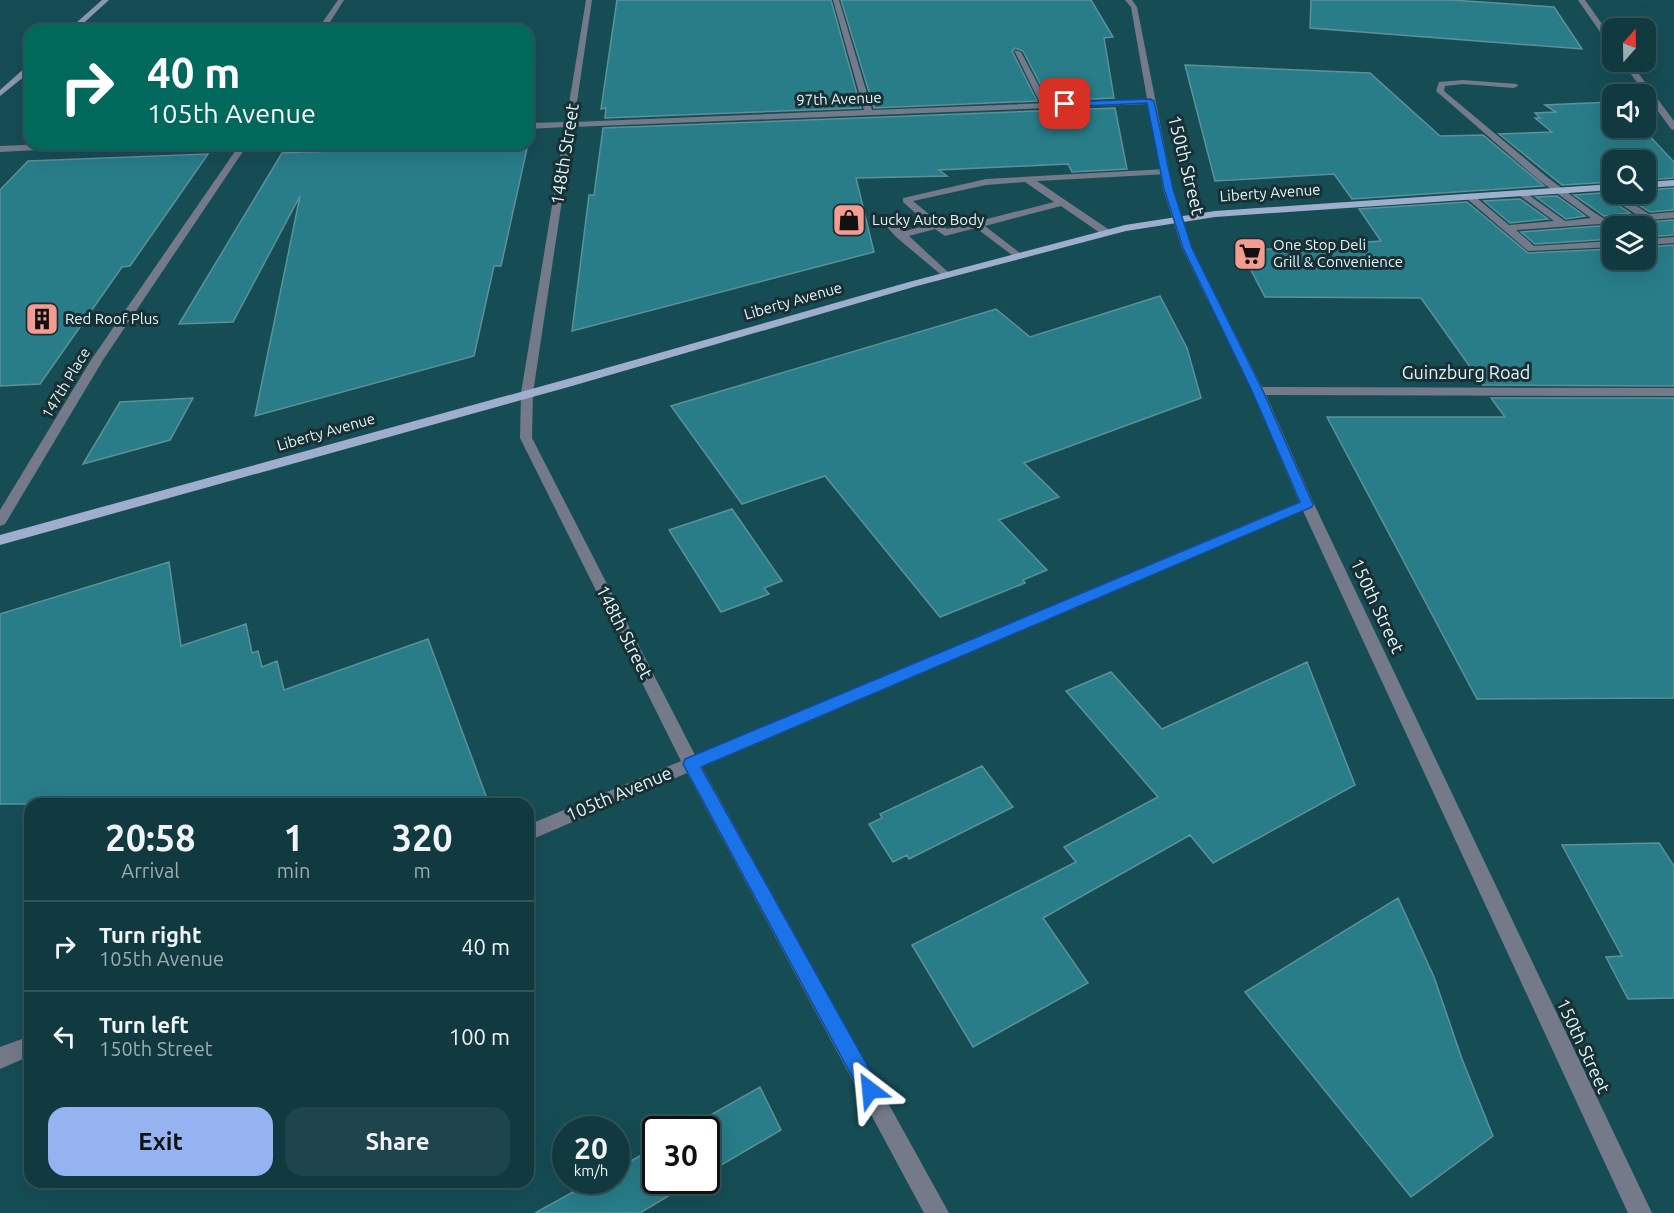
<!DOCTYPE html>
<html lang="en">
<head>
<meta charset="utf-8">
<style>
  body { margin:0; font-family:Ubuntu,sans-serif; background:#1e454b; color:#f1f3f6; height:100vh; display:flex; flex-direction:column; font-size:22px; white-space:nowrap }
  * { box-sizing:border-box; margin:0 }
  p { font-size:20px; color:#9cadb1 }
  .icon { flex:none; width:33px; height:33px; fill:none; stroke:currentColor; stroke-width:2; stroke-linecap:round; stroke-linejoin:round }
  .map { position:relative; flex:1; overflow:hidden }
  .drawer { position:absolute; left:24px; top:798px; width:510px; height:390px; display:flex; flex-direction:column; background:#103a40; border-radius:18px; box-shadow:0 6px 24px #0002,0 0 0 2px #305459 }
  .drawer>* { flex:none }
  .top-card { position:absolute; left:24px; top:24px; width:510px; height:126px; border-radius:18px; box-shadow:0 6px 24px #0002,0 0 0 2px #305459; background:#00695c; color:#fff; overflow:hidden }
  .needle { width:39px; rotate:20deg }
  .buttons { position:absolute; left:1602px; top:18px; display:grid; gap:12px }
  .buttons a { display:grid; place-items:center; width:54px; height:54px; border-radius:12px; background:#103a40; box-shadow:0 6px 24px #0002,0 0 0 2px #305459; font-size:30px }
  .speed { position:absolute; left:552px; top:1116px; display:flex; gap:12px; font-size:30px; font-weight:700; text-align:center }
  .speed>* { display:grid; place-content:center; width:78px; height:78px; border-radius:50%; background:#103a40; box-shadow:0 6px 24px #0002,0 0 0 2px #305459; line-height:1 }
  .speed small { font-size:15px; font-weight:400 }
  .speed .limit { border:3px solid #111; border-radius:9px; background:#fff; color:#111 }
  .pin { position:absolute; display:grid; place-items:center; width:51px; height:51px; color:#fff; margin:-26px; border-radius:12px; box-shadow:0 3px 9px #0006 }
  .me { position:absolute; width:66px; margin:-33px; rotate:331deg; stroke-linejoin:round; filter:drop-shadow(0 0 4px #0008) }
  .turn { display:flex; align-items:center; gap:21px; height:126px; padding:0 24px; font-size:27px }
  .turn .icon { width:78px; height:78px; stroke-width:2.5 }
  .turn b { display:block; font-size:42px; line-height:51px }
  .eta { display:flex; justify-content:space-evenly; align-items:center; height:102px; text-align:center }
  .eta b { font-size:36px; font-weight:700; line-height:42px }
  .action { display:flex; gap:12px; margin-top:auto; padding:12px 24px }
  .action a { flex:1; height:69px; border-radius:18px; background:#95b2f1; color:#111; font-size:24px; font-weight:700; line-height:69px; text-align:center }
  .action a+a { background:#1e454b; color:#f1f3f6 }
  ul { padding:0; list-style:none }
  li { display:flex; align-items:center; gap:18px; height:90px; padding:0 24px; border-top:2px solid #305459 }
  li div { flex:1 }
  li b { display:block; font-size:22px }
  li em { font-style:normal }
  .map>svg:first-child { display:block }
  .building { fill:#287d89; stroke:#5d9199; stroke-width:1.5 }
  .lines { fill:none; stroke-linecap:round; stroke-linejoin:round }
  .service { fill:#747a8a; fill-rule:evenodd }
  .minor { fill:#747a8a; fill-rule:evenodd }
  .secondary { fill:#8d97b0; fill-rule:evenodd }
  .primary { fill:#a0aece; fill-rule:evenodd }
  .route { fill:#1a73e8; stroke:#114b97; stroke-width:1.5 }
  .labels { text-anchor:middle; stroke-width:6; stroke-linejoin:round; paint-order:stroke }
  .far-street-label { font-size:15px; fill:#ddf8fc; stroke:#192f33 }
  .far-poi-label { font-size:15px; fill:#ddf8fc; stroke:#192f33; text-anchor:start }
  .street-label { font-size:18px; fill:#ddf8fc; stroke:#192f33 }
</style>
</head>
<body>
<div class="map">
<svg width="1674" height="1213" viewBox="0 0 1674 1213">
  <rect width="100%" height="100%" fill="#164d55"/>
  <path class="building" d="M 617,0 L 831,0 L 861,108 L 605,118 L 606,108 L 601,109 Z
    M 841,0 L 1091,0 L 1113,37 L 1104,38 L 1114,98 L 1049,101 L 1023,51 L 1015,48 L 1012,51 L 1037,101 L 874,108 Z
    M 1311,0 L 1451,0 L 1554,7 L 1582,49 L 1310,28 Z
    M 1185,65 L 1370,73 L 1440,136 L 1483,135 L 1544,186 L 1352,199 L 1334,174 L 1215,181 Z
    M 1612,102 L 1612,128 L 1642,128 L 1674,162 L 1674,178 L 1646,180 L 1646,160 L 1612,160 L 1612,182 L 1562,185 L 1499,134 L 1552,132 L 1535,118 L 1540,118 L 1535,113 L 1556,112 L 1545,105 Z
    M 1115,108 L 1127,169 L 1072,172 L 1068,164 L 939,170 L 947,176 L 856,178 L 874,252 L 572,331 L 589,195 L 594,195 L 603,128 Z
    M 496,144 L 528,144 L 501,266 L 494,266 L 474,356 L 255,416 L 300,196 L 233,322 L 179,324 L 282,153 Z
    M 208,154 L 130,266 L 122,267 L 40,384 L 0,386 L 0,190 L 28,161 Z
    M 1674,188 L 1674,210 L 1650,212 L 1621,194 L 1646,194 L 1646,190 Z
    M 1600,193 L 1630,213 L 1604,216 L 1574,195 Z
    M 1557,196 L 1585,216 L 1566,219 L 1536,197 Z
    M 1520,199 L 1548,219 L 1510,223 L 1484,201 Z
    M 1467,202 L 1528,253 L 1612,249 L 1612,260 L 1646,260 L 1646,247 L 1674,245 L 1674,386 L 1483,385 L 1421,298 L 1265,297 L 1241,251 L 1381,241 L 1359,209 Z
    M 1674,220 L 1674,235 L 1646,237 L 1646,226 L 1612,226 L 1612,239 L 1535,244 L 1521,232 L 1599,226 L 1604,228 L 1611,225 Z
    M 1160,296 L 1187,348 L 1201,398 L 1024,463 L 1059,497 L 999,520 L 1047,570 L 1023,580 L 1025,583 L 940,617 L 825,476 L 742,504 L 671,406 L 996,309 L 1030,337 Z
    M 193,398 L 170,440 L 83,464 L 120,402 Z
    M 1491,398 L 1674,398 L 1674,698 L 1477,699 L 1327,417 L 1505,417 Z
    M 732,509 L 782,581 L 764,588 L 769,594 L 721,612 L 669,530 Z
    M 169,562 L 181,646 L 246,624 L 252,653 L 258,651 L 262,667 L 277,661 L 284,690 L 428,639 L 489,804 L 0,804 L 0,614 Z
    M 1307,662 L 1355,785 L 1213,863 L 1190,835 L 1043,918 L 1088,983 L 973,1047 L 912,945 L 1076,862 L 1064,847 L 1158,797 L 1066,691 L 1111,672 L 1162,729 Z
    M 982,766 L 1013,807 L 909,859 L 907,855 L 893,862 L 869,824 L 882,818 L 880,814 Z
    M 1659,843 L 1674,866 L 1674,998 L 1628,999 L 1606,957 L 1622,956 L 1562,845 Z
    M 1398,898 L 1434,977 L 1462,1059 L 1493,1136 L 1411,1197 L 1245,992 Z
    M 760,1087 L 781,1130 L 706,1174 L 706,1130 L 684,1130 Z
    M 656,1147 L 656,1180 L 695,1180 L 640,1213 L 535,1213 L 595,1180 L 616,1180 L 616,1169 Z"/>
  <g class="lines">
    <path class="service" d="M 1014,50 L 1021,52 L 1049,105 L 1048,107 L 1041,105 Z
      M 1463,80 L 1517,84 L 1518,86 L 1514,88 L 1463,84 L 1445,86 L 1444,91 L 1547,177 L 1592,211 L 1603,218 L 1637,215 L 1600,190 L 1598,188 L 1603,185 L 1612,190 L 1612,194 L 1618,194 L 1649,214 L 1674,212 L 1674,218 L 1610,223 L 1605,226 L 1599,224 L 1516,230 L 1534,246 L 1612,241 L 1612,247 L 1528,251 L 1466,198 L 1466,194 L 1472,194 L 1509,225 L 1554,221 L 1519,195 L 1519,191 L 1522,190 L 1565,221 L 1591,218 L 1540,181 L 1436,91 L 1439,82 Z
      M 1165,169 L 1168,170 L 1168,174 L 1037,181 L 1111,231 L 1111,235 L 1103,235 L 1061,206 L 985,226 L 1020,253 L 1020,257 L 1016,258 L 976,228 L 945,236 L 935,229 L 909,236 L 949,273 L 950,275 L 945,278 L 896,237 L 880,219 L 888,217 L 904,231 L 929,225 L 903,202 L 903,198 L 986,179 ZM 1025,182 L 1054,202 L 979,221 L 975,218 L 969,218 L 967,220 L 970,223 L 947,229 L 913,201 L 986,185 Z
      M 1674,237 L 1674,243 L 1646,245 L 1646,239 Z"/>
    <path class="minor" d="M 338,0 L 344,0 L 325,30 L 317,30 Z
      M 586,0 L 592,0 L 574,122 L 864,110 L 833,0 L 839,0 L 872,110 L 1147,99 L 1131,7 L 1125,0 L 1132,0 L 1137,7 L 1173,189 L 1192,248 L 1262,387 L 1674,388 L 1674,396 L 1266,395 L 1314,504 L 1652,1213 L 1628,1213 L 1303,511 L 702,767 L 949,1213 L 924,1213 L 687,773 L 528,841 L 528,825 L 681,761 L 520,438 L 521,393 L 565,127 L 528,129 L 528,123 L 566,122 ZM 1148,104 L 1163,189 L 1182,248 L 1252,391 L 1299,502 L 695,755 L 532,438 L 533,393 L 573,127 Z
      M 1578,0 L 1585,0 L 1612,38 L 1612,45 L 1609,45 Z
      M 1622,62 L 1630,62 L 1674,121 L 1674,130 L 1671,129 Z
      M 45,144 L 99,144 L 95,147 L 0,152 L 0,146 Z
      M 240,144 L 248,144 L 103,360 L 5,524 L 0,526 L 0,510 L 91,360 Z
      M 30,1036 L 30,1056 L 0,1069 L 0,1047 Z"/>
    <path class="secondary" d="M 102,0 L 109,0 L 76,30 L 68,30 Z
      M 27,66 L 30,66 L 30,72 L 0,96 L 0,90 Z"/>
    <path class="primary" d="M 1674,180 L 1674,186 L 1646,188 L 1646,182 Z
      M 1612,184 L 1612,190 L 1215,217 L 1126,231 L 917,286 L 572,386 L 0,545 L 0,535 L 564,380 L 909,282 L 1125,225 L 1215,211 Z"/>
  </g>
  <path class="route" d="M 1150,99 L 1154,101 L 1173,189 L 1192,248 L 1263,391 L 1313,504 L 1312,507 L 701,767 L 877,1083 L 879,1090 L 877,1097 L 870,1100 L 863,1097 L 683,764 L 685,759 L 1300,502 L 1252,391 L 1183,248 L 1164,189 L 1147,103 L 1065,107 L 1061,104 L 1065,102 Z"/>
  <defs>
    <g id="shop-square" transform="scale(1.725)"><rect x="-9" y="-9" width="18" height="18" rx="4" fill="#f59c91" stroke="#192f33"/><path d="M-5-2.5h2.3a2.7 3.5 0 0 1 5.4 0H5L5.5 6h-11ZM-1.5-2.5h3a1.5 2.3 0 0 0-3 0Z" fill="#111"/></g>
    <g id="supermarket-square" transform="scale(1.725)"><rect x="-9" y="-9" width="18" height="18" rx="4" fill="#f59c91" stroke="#192f33"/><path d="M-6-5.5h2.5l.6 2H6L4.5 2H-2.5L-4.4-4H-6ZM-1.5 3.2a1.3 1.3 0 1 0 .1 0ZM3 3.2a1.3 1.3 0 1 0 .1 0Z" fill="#111"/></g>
    <g id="building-square" transform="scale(1.725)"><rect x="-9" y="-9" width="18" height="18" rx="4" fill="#f59c91" stroke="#192f33"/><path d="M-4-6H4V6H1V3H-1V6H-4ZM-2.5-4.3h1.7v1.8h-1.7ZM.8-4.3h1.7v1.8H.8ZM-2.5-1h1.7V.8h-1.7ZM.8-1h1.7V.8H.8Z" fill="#111"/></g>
  </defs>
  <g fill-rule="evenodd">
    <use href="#shop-square" x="849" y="220"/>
    <use href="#supermarket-square" x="1250" y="254"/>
    <use href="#building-square" x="42" y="319"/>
  </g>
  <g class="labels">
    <g class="far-street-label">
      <text transform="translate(839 99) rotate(-2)" y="5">97th Avenue</text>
      <text transform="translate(1270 193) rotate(-4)" y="5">Liberty Avenue</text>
      <text transform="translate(793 301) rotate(-16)" y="5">Liberty Avenue</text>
      <text transform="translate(66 383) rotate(-59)" y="5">147th Place</text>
      <text transform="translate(326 432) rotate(-16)" y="5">Liberty Avenue</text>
    </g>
    <g class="far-poi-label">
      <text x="872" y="225">Lucky Auto Body</text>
      <text x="1273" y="250">One Stop Deli<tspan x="1273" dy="17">Grill &amp; Convenience</tspan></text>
      <text x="65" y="324">Red Roof Plus</text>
    </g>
    <g class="street-label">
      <text transform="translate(565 154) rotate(-81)" y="6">148th Street</text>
      <text transform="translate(1186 165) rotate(76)" y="6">150th Street</text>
      <text x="1466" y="379">Guinzburg Road</text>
      <text transform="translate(1377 606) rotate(65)" y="6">150th Street</text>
      <text transform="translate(624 632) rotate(63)" y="6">148th Street</text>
      <text transform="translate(619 794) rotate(-23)" y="6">105th Avenue</text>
      <text transform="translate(1583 1046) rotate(65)" y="6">150th Street</text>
    </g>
  </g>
</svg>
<div class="buttons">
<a><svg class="needle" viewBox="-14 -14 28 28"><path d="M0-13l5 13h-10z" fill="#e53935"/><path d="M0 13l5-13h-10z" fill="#9cadb1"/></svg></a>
<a><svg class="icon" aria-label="sound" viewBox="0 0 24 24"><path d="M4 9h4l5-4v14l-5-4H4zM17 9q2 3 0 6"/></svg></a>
<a><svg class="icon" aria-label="search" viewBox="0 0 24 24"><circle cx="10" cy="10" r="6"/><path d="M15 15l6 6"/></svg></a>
<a><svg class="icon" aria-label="layers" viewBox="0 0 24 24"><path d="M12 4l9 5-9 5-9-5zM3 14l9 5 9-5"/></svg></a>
</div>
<div class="speed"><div>20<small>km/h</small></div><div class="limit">30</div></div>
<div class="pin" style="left:1065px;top:104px;background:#d93025"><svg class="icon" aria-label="arrive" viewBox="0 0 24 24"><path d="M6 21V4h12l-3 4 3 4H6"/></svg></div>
<svg class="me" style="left:870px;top:1090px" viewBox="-20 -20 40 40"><path d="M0-17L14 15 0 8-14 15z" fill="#1a73e8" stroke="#fff" stroke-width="4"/></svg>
<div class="top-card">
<div class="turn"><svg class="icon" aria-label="right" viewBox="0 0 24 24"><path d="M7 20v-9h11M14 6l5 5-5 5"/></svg><div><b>40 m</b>105th Avenue</div></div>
</div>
<section class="drawer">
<div class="eta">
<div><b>20:58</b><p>Arrival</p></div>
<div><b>1</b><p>min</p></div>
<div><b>320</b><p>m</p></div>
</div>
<ul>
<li><svg class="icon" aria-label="right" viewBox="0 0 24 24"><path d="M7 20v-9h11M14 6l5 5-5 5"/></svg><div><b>Turn right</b><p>105th Avenue</p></div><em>40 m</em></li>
<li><svg class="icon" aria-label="left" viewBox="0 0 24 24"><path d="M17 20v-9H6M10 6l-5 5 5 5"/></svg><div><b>Turn left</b><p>150th Street</p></div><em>100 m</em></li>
</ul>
<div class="action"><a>Exit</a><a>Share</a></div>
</section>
</div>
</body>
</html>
